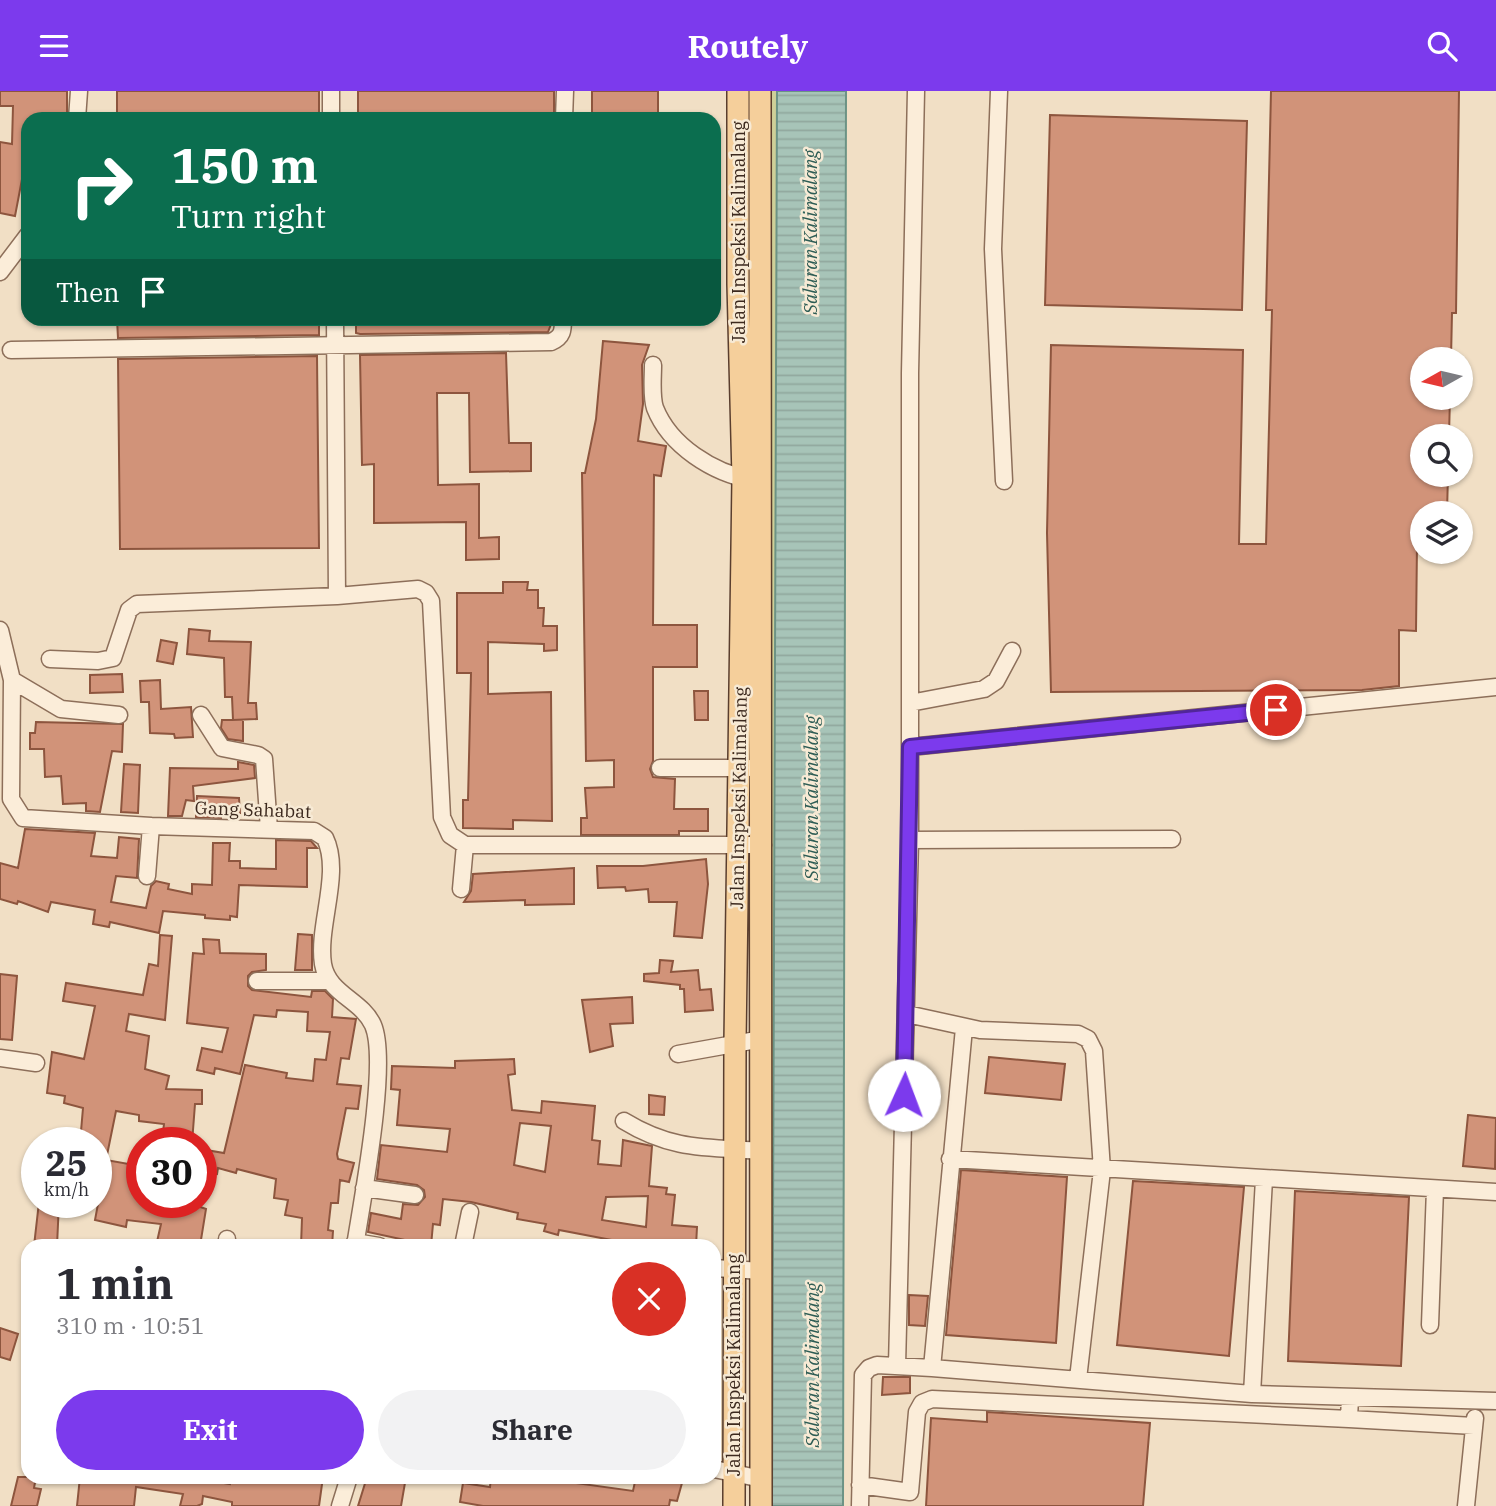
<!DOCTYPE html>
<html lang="en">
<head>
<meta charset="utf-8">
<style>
  body { margin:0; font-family:"IBM Plex Serif",serif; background:#f2f2f3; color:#2b2b33; height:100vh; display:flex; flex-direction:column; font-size:26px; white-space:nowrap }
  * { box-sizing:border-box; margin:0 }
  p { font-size:23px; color:#7c7c81 }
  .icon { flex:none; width:38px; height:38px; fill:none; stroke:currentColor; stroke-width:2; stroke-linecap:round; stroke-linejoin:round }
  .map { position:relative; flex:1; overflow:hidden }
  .drawer { position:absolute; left:21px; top:1148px; width:700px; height:245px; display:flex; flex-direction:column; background:#fff; border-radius:21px; box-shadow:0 2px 5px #0004 }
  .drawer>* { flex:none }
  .banner { position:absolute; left:21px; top:21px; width:700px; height:214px; border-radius:21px; box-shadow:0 2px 5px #0004; background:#0b6e4f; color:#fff; overflow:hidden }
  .needle { width:46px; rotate:262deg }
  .buttons { position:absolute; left:1410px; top:256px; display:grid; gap:14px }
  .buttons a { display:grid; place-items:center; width:63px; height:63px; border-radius:50%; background:#fff; box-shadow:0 2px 5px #0004; font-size:35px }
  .speed { position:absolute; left:21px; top:1036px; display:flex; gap:14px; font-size:35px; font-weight:700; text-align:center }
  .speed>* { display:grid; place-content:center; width:91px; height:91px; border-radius:50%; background:#fff; box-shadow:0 2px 5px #0004; line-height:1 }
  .speed small { font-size:18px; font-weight:400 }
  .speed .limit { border:10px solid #d22; background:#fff; color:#111 }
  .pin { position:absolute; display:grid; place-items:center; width:60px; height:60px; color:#fff; margin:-30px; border:4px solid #fff; border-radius:50%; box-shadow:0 2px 7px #0007 }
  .me { position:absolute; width:77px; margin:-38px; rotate:2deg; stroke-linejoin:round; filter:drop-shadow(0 0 5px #0008) }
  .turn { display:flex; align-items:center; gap:24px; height:147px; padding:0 35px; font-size:32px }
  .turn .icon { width:91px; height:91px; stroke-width:2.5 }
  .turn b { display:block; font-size:49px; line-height:60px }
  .then { display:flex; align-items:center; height:66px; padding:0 35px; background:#0003; gap:14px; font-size:26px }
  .round { display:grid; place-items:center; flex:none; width:74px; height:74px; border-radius:37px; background:#f2f2f3 }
  .overview { display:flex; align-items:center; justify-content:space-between; height:119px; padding:0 35px }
  h1 { font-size:42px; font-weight:800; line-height:52px }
  .button { display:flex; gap:14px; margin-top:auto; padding:14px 35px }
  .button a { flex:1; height:80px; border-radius:42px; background:#7c3aed; color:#fff; font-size:28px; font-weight:800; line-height:80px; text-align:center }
  .button a+a { background:#f2f2f3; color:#2b2b33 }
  header { display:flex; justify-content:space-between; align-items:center; height:91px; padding:0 35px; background:#7c3aed; color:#fff; font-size:32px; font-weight:800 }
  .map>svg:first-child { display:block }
  .grass { fill:url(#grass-tufts) }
  .water { fill:url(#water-rules); stroke:#6c9385; stroke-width:2 }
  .building { fill:#d19379; stroke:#8d553e; stroke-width:2; fill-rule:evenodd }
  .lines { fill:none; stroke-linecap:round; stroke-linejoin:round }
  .minor-casing { stroke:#8d6f5a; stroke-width:19 }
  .major-casing { stroke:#5a3e2e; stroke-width:24 }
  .minor { stroke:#fbedd9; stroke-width:16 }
  .major { stroke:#f5cf9b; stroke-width:21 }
  .route-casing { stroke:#51269a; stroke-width:18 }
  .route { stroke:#7c3aed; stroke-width:12 }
  .labels { text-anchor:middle; stroke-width:5; stroke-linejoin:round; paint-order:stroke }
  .street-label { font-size:18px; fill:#3c291e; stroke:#f7ead5 }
  .water-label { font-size:19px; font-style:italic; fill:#2d5c54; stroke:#f7ead5 }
</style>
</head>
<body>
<header><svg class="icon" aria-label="menu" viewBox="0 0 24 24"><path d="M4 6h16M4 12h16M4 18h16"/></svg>Routely<svg class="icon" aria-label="search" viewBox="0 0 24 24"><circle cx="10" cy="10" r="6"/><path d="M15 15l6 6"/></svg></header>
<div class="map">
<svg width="1496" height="1415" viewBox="0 0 1496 1415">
  <defs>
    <pattern id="grass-tufts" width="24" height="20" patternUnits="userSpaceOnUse" patternTransform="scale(1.75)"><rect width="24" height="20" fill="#cfd098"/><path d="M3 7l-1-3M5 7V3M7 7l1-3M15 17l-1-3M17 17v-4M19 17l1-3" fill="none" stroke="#b3b383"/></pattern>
    <pattern id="water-rules" width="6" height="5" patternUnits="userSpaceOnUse" patternTransform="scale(1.75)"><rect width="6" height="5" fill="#a7c4b8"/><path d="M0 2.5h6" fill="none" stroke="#91a89e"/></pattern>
  </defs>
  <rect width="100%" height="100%" fill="#f1dfc5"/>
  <path class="grass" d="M 738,0 L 777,0 L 772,1415 L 761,1415 L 762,676 L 741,678 Z"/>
  <path class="water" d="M 777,0 L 846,0 L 843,1415 L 772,1415 Z"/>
  <path class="building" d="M 0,0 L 67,0 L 67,22 L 59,22 L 59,28 L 28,28 L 28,85 L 23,83 L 15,125 L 0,122 L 0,51 L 12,53 L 13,15 L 0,15 Z
    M 117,0 L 319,0 L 319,28 L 117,28 Z
    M 358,0 L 554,0 L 554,28 L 358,28 Z
    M 592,0 L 658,0 L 658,28 L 592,28 Z
    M 1271,0 L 1459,0 L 1456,222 L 1452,222 L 1451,268 L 1423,268 L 1423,306 L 1450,306 L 1449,345 L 1423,345 L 1423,383 L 1448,383 L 1447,422 L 1423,422 L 1423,454 L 1417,454 L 1416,540 L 1399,539 L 1399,595 L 1362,599 L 1051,601 L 1047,442 L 1051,254 L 1243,259 L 1239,453 L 1266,453 L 1272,219 L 1266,219 Z
    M 1050,24 L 1247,30 L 1242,219 L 1045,214 Z
    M 117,228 L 319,228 L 319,244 L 118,247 Z
    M 356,228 L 553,228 L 548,241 L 360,243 L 356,242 Z
    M 603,250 L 649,254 L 642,274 L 643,313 L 638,350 L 666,355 L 661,385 L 654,384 L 653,534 L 697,534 L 697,576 L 653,576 L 653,670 L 650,678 L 653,686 L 675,688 L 674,718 L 708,718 L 708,740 L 679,740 L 679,744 L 581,744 L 581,727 L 587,727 L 585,697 L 614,696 L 614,669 L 586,670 L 582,382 L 585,382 L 596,328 Z
    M 506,262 L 509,352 L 531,352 L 531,380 L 470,381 L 469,302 L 437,302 L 438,394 L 479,393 L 479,447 L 499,446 L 499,468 L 466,469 L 466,431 L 374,432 L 374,373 L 362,374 L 360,264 Z
    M 317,265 L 319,457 L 120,458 L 118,268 Z
    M 503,491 L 528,491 L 527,499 L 538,499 L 538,517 L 544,517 L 543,535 L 557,535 L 557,559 L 544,560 L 544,553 L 488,551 L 488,603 L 551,601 L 552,730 L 513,729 L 513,738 L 463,737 L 463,709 L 468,709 L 471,582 L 457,582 L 457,502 L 503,502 Z
    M 189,538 L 210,540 L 209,550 L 251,551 L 248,612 L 256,612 L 257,628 L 233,629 L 232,606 L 225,606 L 224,567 L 187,563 Z
    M 161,549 L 177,552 L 173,573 L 157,570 Z
    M 122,583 L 123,601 L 90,602 L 90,584 Z
    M 160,589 L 161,618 L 191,616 L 193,646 L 175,647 L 174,643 L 150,642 L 149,611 L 141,611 L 140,590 Z
    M 694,600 L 708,600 L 708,629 L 695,629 Z
    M 222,629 L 243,629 L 243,650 L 228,648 L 221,637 Z
    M 36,631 L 123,633 L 122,661 L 112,660 L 100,721 L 86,720 L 86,712 L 63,713 L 61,685 L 45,686 L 44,658 L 30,658 L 30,642 L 35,642 Z
    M 238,671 L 254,674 L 255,687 L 193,695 L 194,710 L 186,709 L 182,725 L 168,725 L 170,677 L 238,678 Z
    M 124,673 L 140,674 L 138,722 L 121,721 Z
    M 197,705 L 239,707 L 240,722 L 221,723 L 221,727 L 196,726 Z
    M 25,738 L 95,742 L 91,765 L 117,767 L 119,746 L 139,748 L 137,787 L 116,785 L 111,811 L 146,817 L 151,795 L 156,790 L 169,793 L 168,798 L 192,803 L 192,793 L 212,794 L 213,752 L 230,752 L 229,770 L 240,770 L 240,777 L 276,778 L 276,749 L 311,750 L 317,757 L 307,757 L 307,796 L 239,794 L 237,826 L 230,825 L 230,829 L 205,827 L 205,824 L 163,820 L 159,842 L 110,831 L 109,836 L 93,833 L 95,819 L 51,811 L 48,821 L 18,810 L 17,813 L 0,808 L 0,772 L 18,777 Z
    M 706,768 L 708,793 L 702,847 L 674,845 L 677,811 L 649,811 L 648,798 L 626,800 L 625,796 L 598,797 L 597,775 L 643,775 Z
    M 574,777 L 574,813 L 525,814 L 525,809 L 464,811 L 471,800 L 473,783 Z
    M 298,843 L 312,844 L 312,879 L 295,879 Z
    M 160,844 L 172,845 L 165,929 L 129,923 L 126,940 L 149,945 L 145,978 L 169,985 L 166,998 L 202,999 L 202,1013 L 195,1013 L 192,1052 L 162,1049 L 164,1033 L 139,1030 L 139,1024 L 116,1020 L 106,1069 L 140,1075 L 137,1092 L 142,1092 L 142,1111 L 186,1111 L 206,1118 L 200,1155 L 156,1155 L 161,1133 L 127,1129 L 126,1136 L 95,1129 L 98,1113 L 96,1052 L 80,1052 L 83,1017 L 64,1012 L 65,1005 L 47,1002 L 52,961 L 84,968 L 95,915 L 63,910 L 66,892 L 143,904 L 149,873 L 158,875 Z
    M 203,848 L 219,849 L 220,862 L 266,863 L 266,879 L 252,881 L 248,885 L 248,895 L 252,899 L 311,906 L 312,900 L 325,900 L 333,908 L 332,926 L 356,928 L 349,968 L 341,967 L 337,993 L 361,995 L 358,1018 L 346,1017 L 337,1063 L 338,1068 L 354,1072 L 349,1091 L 340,1089 L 338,1112 L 331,1112 L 328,1139 L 333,1140 L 332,1155 L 301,1155 L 302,1127 L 285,1124 L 288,1109 L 274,1107 L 276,1088 L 237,1078 L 236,1082 L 218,1077 L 217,1083 L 203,1080 L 206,1059 L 224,1062 L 245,974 L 287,982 L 286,987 L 313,990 L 315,968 L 326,969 L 330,941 L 307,940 L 308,921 L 277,919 L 276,926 L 254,924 L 240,983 L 215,977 L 214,983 L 197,979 L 202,957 L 222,961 L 228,937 L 187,932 L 193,862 L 204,863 Z
    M 660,869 L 673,870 L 671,881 L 698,879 L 700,899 L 711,898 L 713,919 L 685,921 L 684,898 L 680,898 L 680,894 L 644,890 L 644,883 L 659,882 Z
    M 0,883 L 17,885 L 12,949 L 0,948 Z
    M 632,906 L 633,932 L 610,933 L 613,955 L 590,961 L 582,909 Z
    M 989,966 L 1065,973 L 1061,1009 L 985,1002 Z
    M 514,968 L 515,983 L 508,984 L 512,1019 L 541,1022 L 542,1010 L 595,1015 L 592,1049 L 600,1050 L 598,1073 L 621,1075 L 623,1049 L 652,1055 L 649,1095 L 667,1097 L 666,1103 L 675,1104 L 672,1134 L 697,1136 L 696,1155 L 643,1155 L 559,1139 L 558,1144 L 544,1140 L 546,1133 L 517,1128 L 518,1122 L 471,1111 L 443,1108 L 440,1134 L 433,1133 L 431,1155 L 404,1155 L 405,1149 L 368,1141 L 371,1122 L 401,1128 L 403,1113 L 418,1114 L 425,1106 L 424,1099 L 417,1094 L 377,1088 L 381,1054 L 447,1061 L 450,1038 L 397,1034 L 400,999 L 391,998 L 392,975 L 455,977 L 455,970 ZM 520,1032 L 551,1035 L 545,1081 L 514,1074 ZM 648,1105 L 646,1136 L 602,1129 L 606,1106 Z
    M 649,1004 L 665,1006 L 664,1024 L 649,1023 Z
    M 1468,1024 L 1496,1027 L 1495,1078 L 1463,1075 Z
    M 961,1079 L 1067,1086 L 1056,1252 L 946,1244 Z
    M 1133,1090 L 1244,1096 L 1229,1265 L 1117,1254 Z
    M 1295,1100 L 1409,1106 L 1401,1275 L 1288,1270 Z
    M 39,1111 L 59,1111 L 57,1155 L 34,1155 Z
    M 909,1204 L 928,1205 L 925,1235 L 909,1234 Z
    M 0,1237 L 18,1243 L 10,1269 L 0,1266 Z
    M 883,1286 L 910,1286 L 910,1302 L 882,1304 Z
    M 987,1321 L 1150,1332 L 1143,1415 L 926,1415 L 931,1327 L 987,1331 Z
    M 18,1386 L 36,1386 L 34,1397 L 41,1398 L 37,1415 L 11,1415 Z
    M 80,1386 L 206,1386 L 206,1389 L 230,1393 L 232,1386 L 323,1386 L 319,1415 L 232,1415 L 232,1411 L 203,1405 L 202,1413 L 197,1415 L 180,1415 L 183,1403 L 136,1396 L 134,1415 L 77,1415 Z
    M 367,1386 L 406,1386 L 401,1415 L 358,1415 Z
    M 491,1386 L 569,1386 L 568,1391 L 633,1400 L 636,1386 L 656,1386 L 682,1392 L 677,1410 L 670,1409 L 669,1415 L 483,1415 L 460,1411 L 463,1392 L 490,1396 Z"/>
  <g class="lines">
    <g class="minor-casing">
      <path id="minor" d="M 331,0 L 331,28
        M 999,0 L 993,158 L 1004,390
        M 77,28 L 79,0
        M 564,28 L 565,0
        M 0,181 L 28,144
        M 335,228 L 337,505
        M 11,259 L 551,251 C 563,246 563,239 563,228
        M 653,274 C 653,287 651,305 655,317 C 670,355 713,382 752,389
        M 0,539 L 12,589 L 11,708 L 23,727 L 151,735 L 314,740 L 325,747 C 342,782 317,835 323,873 C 328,903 362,909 373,934 C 389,971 362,1110 355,1155
        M 50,568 L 98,570 L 113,567 L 129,519 L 137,513 L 337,505 L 418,498 L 426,502 L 431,510 L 442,726 L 450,744 L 465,754 L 763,754
        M 12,589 L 61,618 L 119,624
        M 910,612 L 984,598 L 996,590 L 1012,560
        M 201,624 L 222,657 L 258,664 L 264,668 L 269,738
        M 910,656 L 1496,596
        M 660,677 L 749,677
        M 910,749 L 1172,748
        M 147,785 L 151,735
        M 461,798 L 465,754
        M 257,890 L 330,890
        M 907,923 L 980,939 L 1078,943 L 1088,948 L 1094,960 L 1102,1079 L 1078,1288
        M 964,937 L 932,1277 L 1252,1303 L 1496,1310
        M 678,963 L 762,948
        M 0,967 L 36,972
        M 624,1030 C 673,1060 707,1056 763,1060
        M 950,1068 L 1496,1101
        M 364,1097 L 415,1104
        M 355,1151 L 379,1155
        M 227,1155 L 227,1148
        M 463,1155 L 470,1121
        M 714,1177 L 762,1180
        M 1430,1234 L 1435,1098
        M 897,1275 L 910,749 L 910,282 L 916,0
        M 1252,1303 L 1264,1088
        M 1349,1328 L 1474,1335
        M 714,1378 L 762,1388
        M 860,1394 L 910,1401 L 917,1321 L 922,1312 L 932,1308 L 1349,1328 L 1350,1306
        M 340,1415 L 349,1386
        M 860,1415 L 863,1284 L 869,1277 L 877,1274 L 932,1277
        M 1466,1415 L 1475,1327"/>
    </g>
    <g class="major-casing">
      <path id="major" d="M 760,0 L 761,1415
        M 734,1415 L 735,951 L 743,387 L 738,193 L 738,0"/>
    </g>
    <use href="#minor" class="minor"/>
    <use href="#major" class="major"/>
  </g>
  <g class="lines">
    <g class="route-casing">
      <path id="route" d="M 904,1004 L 910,656 L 1276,619"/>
    </g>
    <use href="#route" class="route"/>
  </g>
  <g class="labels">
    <g class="street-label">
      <text transform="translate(739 141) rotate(-90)" y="6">Jalan Inspeksi Kalimalang</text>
      <text transform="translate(739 707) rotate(-89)" y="6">Jalan Inspeksi Kalimalang</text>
      <text transform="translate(253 719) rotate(2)" y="6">Gang Sahabat</text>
      <text transform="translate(734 1274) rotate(-90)" y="6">Jalan Inspeksi Kalimalang</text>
    </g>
    <g class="water-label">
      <text transform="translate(810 141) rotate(-90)" y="7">Saluran Kalimalang</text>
      <text transform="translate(811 707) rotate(-90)" y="7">Saluran Kalimalang</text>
      <text transform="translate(812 1274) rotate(-90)" y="7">Saluran Kalimalang</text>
    </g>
  </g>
</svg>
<div class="buttons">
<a><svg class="needle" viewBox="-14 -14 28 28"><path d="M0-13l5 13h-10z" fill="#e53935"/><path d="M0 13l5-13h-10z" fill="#7c7c81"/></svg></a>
<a><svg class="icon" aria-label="search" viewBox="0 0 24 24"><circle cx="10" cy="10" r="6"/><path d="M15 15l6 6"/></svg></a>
<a><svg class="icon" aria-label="layers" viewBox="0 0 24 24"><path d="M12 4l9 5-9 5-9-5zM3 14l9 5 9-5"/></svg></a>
</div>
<div class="speed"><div>25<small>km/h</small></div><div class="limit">30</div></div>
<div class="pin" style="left:1276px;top:619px;background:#d93025"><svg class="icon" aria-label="arrive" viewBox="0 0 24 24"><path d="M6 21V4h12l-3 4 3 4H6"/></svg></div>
<svg class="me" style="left:904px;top:1004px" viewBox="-20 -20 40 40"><circle r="19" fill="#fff"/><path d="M0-13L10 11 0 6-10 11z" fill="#7c3aed"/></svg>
<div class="banner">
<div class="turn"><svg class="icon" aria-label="right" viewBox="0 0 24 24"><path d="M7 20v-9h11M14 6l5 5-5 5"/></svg><div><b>150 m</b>Turn right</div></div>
<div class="then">Then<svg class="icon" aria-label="arrive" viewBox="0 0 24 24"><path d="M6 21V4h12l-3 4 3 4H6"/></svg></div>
</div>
<section class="drawer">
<div class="overview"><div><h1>1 min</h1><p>310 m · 10:51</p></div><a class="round" style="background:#d93025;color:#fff"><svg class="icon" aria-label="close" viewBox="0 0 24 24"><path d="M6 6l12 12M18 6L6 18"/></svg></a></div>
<div class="button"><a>Exit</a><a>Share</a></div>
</section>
</div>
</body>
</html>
